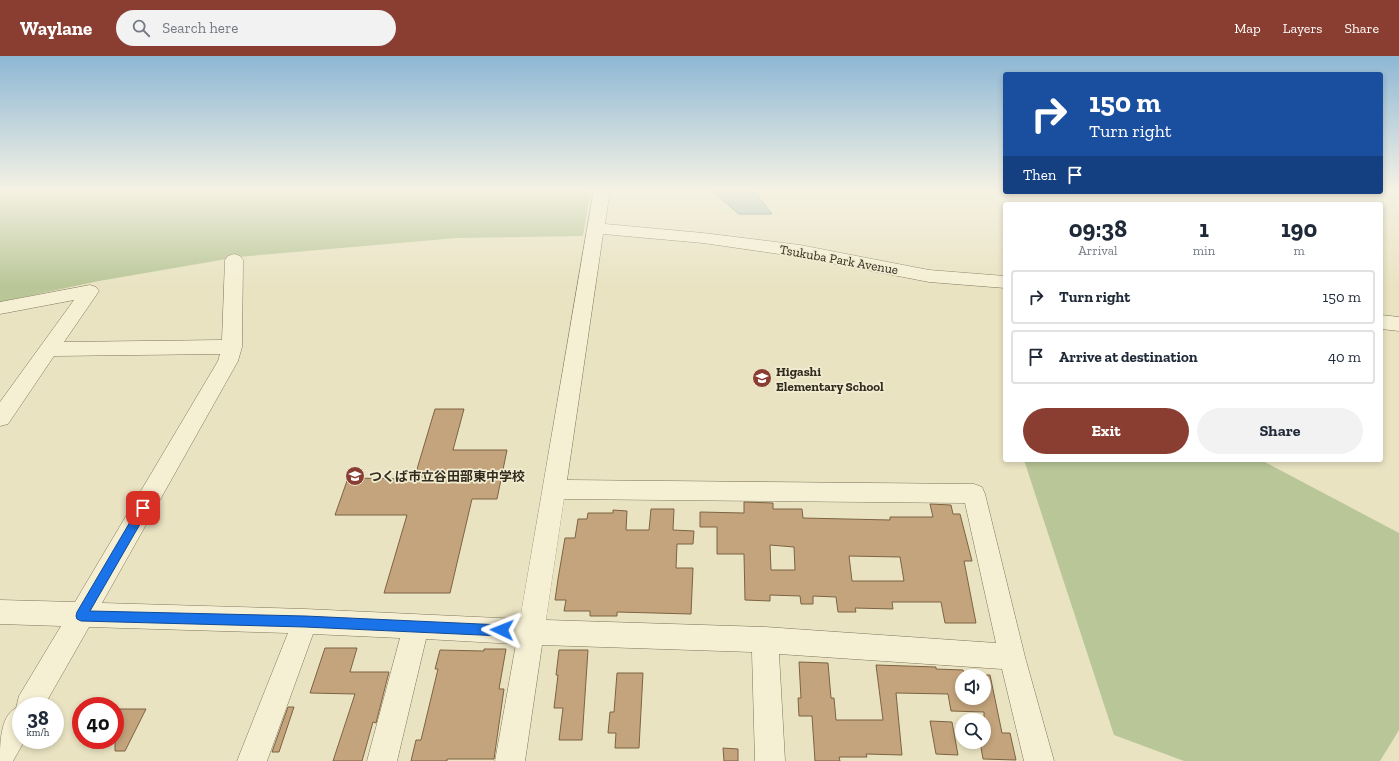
<!DOCTYPE html>
<html lang="en">
<head>
<meta charset="utf-8">
<style>
  body { margin:0; font-family:"Zilla Slab","Noto Sans JP",serif; background:#f2f2f3; color:#1f2937; height:100vh; display:flex; flex-direction:column; font-size:15px; white-space:nowrap }
  * { box-sizing:border-box; margin:0 }
  p { font-size:13px; color:#747a83 }
  .icon { flex:none; width:22px; height:22px; fill:none; stroke:currentColor; stroke-width:2; stroke-linecap:round; stroke-linejoin:round }
  .map { position:relative; flex:1; overflow:hidden }
  .drawer { position:absolute; left:1003px; top:146px; width:380px; height:260px; display:flex; flex-direction:column; background:#fff; border-radius:4px; box-shadow:0 2px 6px #0003 }
  .drawer>* { flex:none }
  .guide { position:absolute; left:1003px; top:16px; width:380px; height:122px; border-radius:4px; box-shadow:0 2px 6px #0003; background:#1a4fa0; color:#fff; overflow:hidden }
  .buttons { position:absolute; left:955px; top:613px; display:grid; gap:8px }
  .buttons a { display:grid; place-items:center; width:36px; height:36px; border-radius:50%; background:#fff; box-shadow:0 2px 6px #0003; font-size:20px }
  .speed { position:absolute; left:12px; top:641px; display:flex; gap:8px; font-size:20px; font-weight:700; text-align:center }
  .speed>* { display:grid; place-content:center; width:52px; height:52px; border-radius:50%; background:#fff; box-shadow:0 2px 6px #0003; line-height:1 }
  .speed small { font-size:10px; font-weight:400 }
  .speed .limit { border:6px solid #d22; background:#fff; color:#111 }
  .pin { position:absolute; display:grid; place-items:center; width:34px; height:34px; color:#fff; margin:-17px; border-radius:8px; box-shadow:0 2px 6px #0006 }
  .me { position:absolute; width:44px; margin:-22px; rotate:272deg; stroke-linejoin:round; filter:drop-shadow(0 0 3px #0008) }
  .turn { display:flex; align-items:center; gap:14px; height:84px; padding:0 20px; font-size:18px }
  .turn .icon { width:52px; height:52px; stroke-width:2.5 }
  .turn b { display:block; font-size:28px; line-height:34px }
  .then { display:flex; align-items:center; height:38px; padding:0 20px; background:#0003; gap:8px; font-size:15px }
  .eta { display:flex; justify-content:space-evenly; align-items:center; height:68px; text-align:center }
  .eta b { font-size:24px; font-weight:800; line-height:28px }
  .action { display:flex; gap:8px; margin-top:auto; padding:8px 20px }
  .action a { flex:1; height:46px; border-radius:24px; background:#8a3e31; color:#fff; font-size:16px; font-weight:800; line-height:46px; text-align:center }
  .action a+a { background:#f2f2f3; color:#1f2937 }
  ul { padding:0; list-style:none }
  li { display:flex; align-items:center; gap:12px; height:54px; margin:0 8px 6px; padding:0 12px; border:2px solid #e0e1e3; border-radius:4px }
  li div { flex:1 }
  li b { display:block; font-size:15px }
  li em { font-style:normal }
  header { display:flex; align-items:center; gap:24px; box-sizing:border-box; height:56px; padding:0 20px; background:#8a3e31; color:#fff }
  header strong { font-size:19px }
  nav { display:flex; gap:22px; margin-inline-start:auto; font-size:14px }
  .search { width:280px; height:36px; background:#f2f2f3; display:flex; align-items:center; gap:10px; box-sizing:border-box; padding:0 14px; border-radius:22px; color:#747a83; font-size:15px }
  .map>svg:first-child { display:block }
  .green { fill:#b9c697 }
  .water { fill:#a4bcb8; stroke:#6c8986 }
  .building { fill:#c3a47c; stroke:#7d6343; fill-rule:evenodd }
  .lines { fill:none; stroke-linecap:round; stroke-linejoin:round }
  .minor-casing { stroke:#81755b; stroke-width:1 }
  .minor { fill:#f5f0d4; fill-rule:evenodd }
  .route { fill:#1a73e8; stroke:#114b97 }
  .labels { text-anchor:middle; stroke-width:3.5; stroke-linejoin:round; paint-order:stroke }
  .street-label { font-size:13px; fill:#322b1e; stroke:#f1ecd1 }
  .poi-label { font-size:13px; font-weight:bold; fill:#322b1e; stroke:#f1ecd1; text-anchor:start }
</style>
</head>
<body>
<header>
<strong>Waylane</strong>
<div class="search"><svg class="icon" aria-label="search" viewBox="0 0 24 24"><circle cx="10" cy="10" r="6"/><path d="M15 15l6 6"/></svg>Search here</div>
<nav><a>Map</a><a>Layers</a><a>Share</a></nav>
</header>
<div class="map">
<svg width="1399" height="705" viewBox="0 0 1399 705">
  <rect width="100%" height="100%" fill="#e9e3c2"/>
  <path class="green" d="M 0,133 L 591,133 L 583,180 L 457,182 L 238,201 L 99,225 L 0,246 Z
    M 1024,404 L 1261,404 L 1399,477 L 1399,674 L 1380,705 L 1184,705 L 1114,679 Z"/>
  <path class="water" d="M 710,133 L 752,133 L 772,158 L 739,158 Z"/>
  <path class="building" d="M 435,353 L 464,353 L 453,394 L 507,394 L 497,443 L 472,443 L 450,537 L 384,537 L 407,459 L 335,459 L 348,422 L 414,423 Z
    M 744,446 L 773,447 L 773,453 L 802,453 L 803,462 L 890,464 L 890,461 L 933,461 L 930,448 L 951,449 L 953,458 L 960,458 L 972,505 L 964,505 L 976,567 L 945,567 L 941,546 L 892,546 L 893,553 L 855,552 L 856,556 L 838,556 L 836,541 L 813,540 L 813,548 L 801,548 L 800,540 L 770,539 L 770,545 L 745,544 L 744,498 L 717,498 L 717,471 L 700,471 L 700,456 L 744,457 ZM 770,489 L 794,491 L 795,514 L 771,514 ZM 849,500 L 900,501 L 904,525 L 852,525 Z
    M 651,453 L 674,453 L 673,474 L 694,475 L 693,488 L 677,488 L 676,512 L 693,512 L 691,558 L 617,556 L 617,560 L 590,560 L 590,555 L 564,555 L 566,544 L 555,544 L 558,523 L 565,482 L 575,482 L 578,463 L 587,463 L 588,457 L 613,457 L 613,454 L 627,455 L 626,474 L 649,474 Z
    M 325,592 L 357,592 L 350,616 L 389,616 L 376,667 L 373,666 L 362,705 L 333,705 L 355,638 L 310,637 Z
    M 484,593 L 506,593 L 499,633 L 504,633 L 494,703 L 447,703 L 447,705 L 411,705 L 416,684 L 421,684 L 438,613 L 435,613 L 440,594 L 484,595 Z
    M 559,594 L 588,594 L 582,684 L 559,684 L 563,652 L 554,652 L 558,619 L 556,619 Z
    M 799,606 L 828,607 L 831,642 L 834,642 L 836,664 L 883,664 L 876,609 L 936,611 L 936,613 L 963,614 L 965,619 L 990,619 L 1002,677 L 1010,677 L 1016,704 L 983,703 L 980,686 L 984,686 L 984,656 L 951,655 L 948,638 L 896,637 L 902,699 L 866,698 L 867,701 L 839,701 L 840,705 L 815,705 L 812,660 L 799,660 L 798,642 L 801,642 ZM 962,620 L 984,620 L 984,642 L 962,642 Z
    M 617,617 L 643,617 L 639,692 L 615,692 L 616,677 L 608,677 L 610,656 L 614,656 Z
    M 288,651 L 294,651 L 279,696 L 272,696 Z
    M 118,653 L 146,653 L 125,695 L 115,695 L 115,658 Z
    M 930,665 L 952,666 L 958,699 L 936,698 Z
    M 723,692 L 738,693 L 738,705 L 724,705 Z"/>
  <g class="lines">
    <g class="minor-casing">
      <path id="minor" d="M 594,133 L 610,133 L 605,168 L 703,177 L 800,189 L 929,214 L 1005,220 L 1005,232 L 929,226 L 800,201 L 703,187 L 603,178 L 567,424 L 974,428 L 982,431 L 985,438 L 1025,601 L 1054,705 L 1024,705 L 1002,613 L 779,598 L 785,705 L 755,705 L 752,596 L 542,589 L 525,705 L 495,705 L 516,588 L 426,583 L 397,705 L 367,705 L 400,582 L 313,578 L 267,705 L 237,705 L 288,577 L 89,571 L 44,650 L 21,650 L 21,684 L 25,684 L 13,705 L 0,705 C 0,688 0,660 16,652 L 19,640 L 61,570 L 0,568 L 0,544 L 75,546 L 218,305 L 220,298 L 54,300 L 8,368 L 0,370 L 0,346 L 74,244 L 0,258 L 0,246 L 90,229 L 96,231 L 99,235 L 64,286 L 222,284 L 225,204 L 228,200 L 234,198 L 240,200 L 243,204 L 242,291 L 238,305 L 102,547 L 305,553 L 520,563 ZM 564,443 L 965,447 L 996,587 L 765,571 L 546,564 Z
        M 1381,259 L 1399,261 L 1399,275 L 1381,273 Z"/>
    </g>
    <use href="#minor" class="minor"/>
  </g>
  <linearGradient id="sky" x2="0" y2="1"><stop stop-color="#8db7d5"/><stop offset="0.58" stop-color="#f5f2e4"/><stop offset="1" stop-color="#f5f2e4" stop-opacity="0"/></linearGradient>
  <rect width="1399" height="231" fill="url(#sky)"/>
  <path class="route" d="M 143,448 L 147,449 L 148,452 L 147,456 L 90,555 L 305,560 L 502,569 L 506,571 L 508,574 L 506,578 L 502,580 L 305,571 L 81,565 L 77,563 L 76,560 L 77,556 L 140,449 Z"/>
  <defs>
    <g id="school-disc" transform="scale(1)"><circle r="9.5" fill="#8a3e31" stroke="#f1ecd1"/><path d="M0-5L7-2L0 1L-7-2ZM-4 1L0 2.5L4 1V4Q0 6-4 4Z" fill="#fff"/></g>
  </defs>
  <g fill-rule="evenodd">
    <use href="#school-disc" x="762" y="322"/>
    <use href="#school-disc" x="355" y="420"/>
  </g>
  <g class="labels">
    <g class="street-label">
      <text transform="translate(839 203) rotate(10)" y="5">Tsukuba Park Avenue</text>
    </g>
    <g class="poi-label">
      <text x="776" y="320">Higashi<tspan x="776" dy="15">Elementary School</tspan></text>
      <text x="369" y="425">つくば市立谷田部東中学校</text>
    </g>
  </g>
</svg>
<div class="buttons">
<a><svg class="icon" aria-label="sound" viewBox="0 0 24 24"><path d="M4 9h4l5-4v14l-5-4H4zM17 9q2 3 0 6"/></svg></a>
<a><svg class="icon" aria-label="search" viewBox="0 0 24 24"><circle cx="10" cy="10" r="6"/><path d="M15 15l6 6"/></svg></a>
</div>
<div class="speed"><div>38<small>km/h</small></div><div class="limit">40</div></div>
<div class="pin" style="left:143px;top:452px;background:#d93025"><svg class="icon" aria-label="arrive" viewBox="0 0 24 24"><path d="M6 21V4h12l-3 4 3 4H6"/></svg></div>
<svg class="me" style="left:502px;top:574px" viewBox="-20 -20 40 40"><path d="M0-17L14 15 0 8-14 15z" fill="#1a73e8" stroke="#fff" stroke-width="4"/></svg>
<div class="guide">
<div class="turn"><svg class="icon" aria-label="right" viewBox="0 0 24 24"><path d="M7 20v-9h11M14 6l5 5-5 5"/></svg><div><b>150 m</b>Turn right</div></div>
<div class="then">Then<svg class="icon" aria-label="arrive" viewBox="0 0 24 24"><path d="M6 21V4h12l-3 4 3 4H6"/></svg></div>
</div>
<section class="drawer">
<div class="eta">
<div><b>09:38</b><p>Arrival</p></div>
<div><b>1</b><p>min</p></div>
<div><b>190</b><p>m</p></div>
</div>
<ul>
<li><svg class="icon" aria-label="right" viewBox="0 0 24 24"><path d="M7 20v-9h11M14 6l5 5-5 5"/></svg><div><b>Turn right</b></div><em>150 m</em></li>
<li><svg class="icon" aria-label="arrive" viewBox="0 0 24 24"><path d="M6 21V4h12l-3 4 3 4H6"/></svg><div><b>Arrive at destination</b></div><em>40 m</em></li>
</ul>
<div class="action"><a>Exit</a><a>Share</a></div>
</section>
</div>
</body>
</html>
